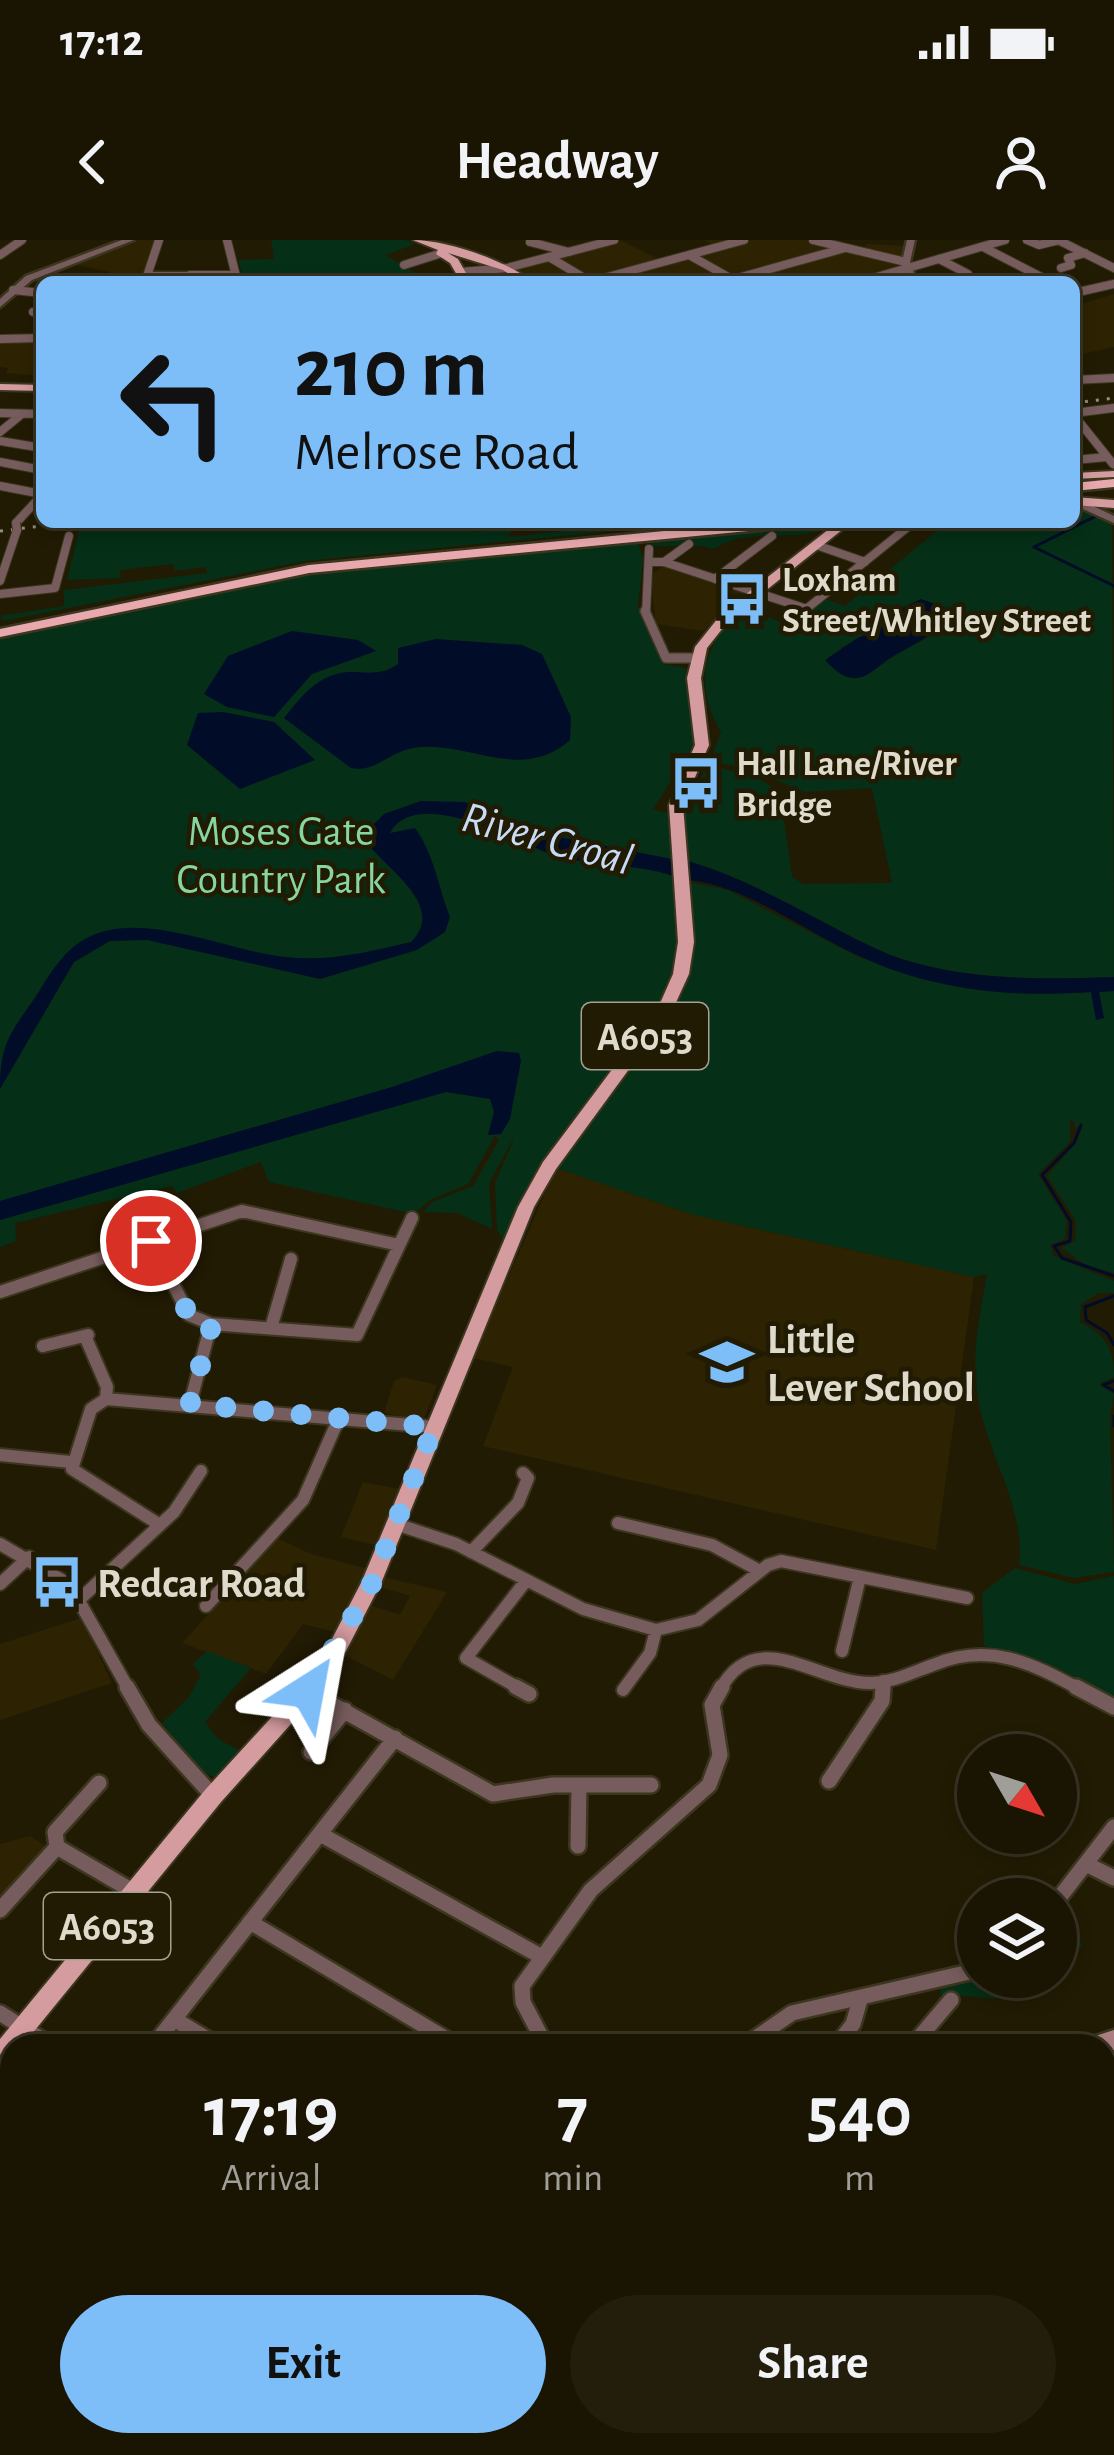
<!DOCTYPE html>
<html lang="en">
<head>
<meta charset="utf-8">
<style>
  body { margin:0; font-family:"Alegreya Sans",sans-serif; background:#231d0c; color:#f1f3f6; height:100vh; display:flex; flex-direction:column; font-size:45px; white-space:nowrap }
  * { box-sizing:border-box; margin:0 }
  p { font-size:39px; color:#9f9e99 }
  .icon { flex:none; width:66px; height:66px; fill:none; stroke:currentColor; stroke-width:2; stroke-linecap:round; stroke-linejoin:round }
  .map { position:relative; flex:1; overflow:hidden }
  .details { position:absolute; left:0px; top:1794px; width:1116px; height:423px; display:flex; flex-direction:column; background:#1a1402; border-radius:36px 36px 0 0; box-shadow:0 6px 18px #0003,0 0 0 3px #383324 }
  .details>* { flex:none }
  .banner { position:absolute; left:36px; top:36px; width:1044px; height:252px; border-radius:18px; box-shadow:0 6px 18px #0003,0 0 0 3px #383324; background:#7dbef9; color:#111; overflow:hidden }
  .needle { width:78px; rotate:129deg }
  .buttons { position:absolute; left:957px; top:1494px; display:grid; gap:24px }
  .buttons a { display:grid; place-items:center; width:120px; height:120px; border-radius:50%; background:#1a1402; box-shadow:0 6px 18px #0003,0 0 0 3px #383324; font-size:60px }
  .pin { position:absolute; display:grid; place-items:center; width:102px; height:102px; color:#fff; margin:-51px; border:6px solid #fff; border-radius:50%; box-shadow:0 3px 12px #0007 }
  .me { position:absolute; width:132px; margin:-66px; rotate:34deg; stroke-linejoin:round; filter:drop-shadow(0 0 9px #0008) }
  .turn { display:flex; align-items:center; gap:42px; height:252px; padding:0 60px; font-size:54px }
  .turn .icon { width:156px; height:156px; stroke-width:2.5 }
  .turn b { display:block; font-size:84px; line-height:102px }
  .eta { display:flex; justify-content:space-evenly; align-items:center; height:204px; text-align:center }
  .eta b { font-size:72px; font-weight:600; line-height:84px }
  .button { display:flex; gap:24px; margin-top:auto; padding:24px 60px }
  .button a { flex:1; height:138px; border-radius:72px; background:#7dbef9; color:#111; font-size:48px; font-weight:600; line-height:138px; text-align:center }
  .button a+a { background:#231d0c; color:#f1f3f6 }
  .status { display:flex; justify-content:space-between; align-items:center; height:84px; padding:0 60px; background:#1a1402; direction:ltr }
  .status svg { height:33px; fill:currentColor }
  header { display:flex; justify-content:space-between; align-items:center; height:156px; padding:0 60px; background:#1a1402; font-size:54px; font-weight:600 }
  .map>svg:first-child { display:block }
  .built { fill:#2d2302 }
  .green { fill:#052f17; fill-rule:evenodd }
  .water { fill:#000c28 }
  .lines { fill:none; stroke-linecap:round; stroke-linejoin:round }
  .stream-far1 { stroke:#000c28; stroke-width:3 }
  .stream { stroke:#000c28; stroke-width:4.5 }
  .pedestrian-casing { stroke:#3c361f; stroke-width:9 }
  .minor-far3-casing { stroke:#3c361f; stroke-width:10 }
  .minor-far2-casing { stroke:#3c361f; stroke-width:12 }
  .minor-far1-casing { stroke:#3c361f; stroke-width:16 }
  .minor-casing { stroke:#3c361f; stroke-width:20 }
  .tertiary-casing { stroke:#3c361f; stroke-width:5 }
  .secondary-casing { stroke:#3c361f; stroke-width:5 }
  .primary-casing { stroke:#3c361f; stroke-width:4 }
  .trunk-casing { stroke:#3c361f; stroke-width:5 }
  .pedestrian { stroke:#775c5d; stroke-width:6 }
  .minor-far3 { stroke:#775c5d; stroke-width:8 }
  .minor-far2 { stroke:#775c5d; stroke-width:9 }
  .minor-far1 { stroke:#775c5d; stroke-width:12 }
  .minor { stroke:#775c5d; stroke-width:15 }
  .tertiary { fill:#775c5d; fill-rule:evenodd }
  .secondary { fill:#ac8083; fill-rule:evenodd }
  .primary { fill:#d59ca0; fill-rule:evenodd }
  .trunk { fill:#e8a9ae; fill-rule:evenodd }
  .rail { stroke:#948f7c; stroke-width:3; stroke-dasharray:3 8; stroke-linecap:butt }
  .minor-bridge-casing { stroke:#3c361f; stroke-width:10; stroke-linecap:butt }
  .minor-bridge { stroke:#775c5d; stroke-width:8 }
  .route { stroke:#7dbef9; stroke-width:21; stroke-dasharray:0 37.8 }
  .labels { text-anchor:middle; stroke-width:9; stroke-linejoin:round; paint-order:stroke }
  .far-poi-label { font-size:36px; font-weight:bold; fill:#dfdbcc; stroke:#221b03; text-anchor:start }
  .shield { fill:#221b03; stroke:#a6a190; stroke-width:3 }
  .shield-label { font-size:39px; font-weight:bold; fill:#dfdbcc }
  .park-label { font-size:42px; fill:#87d6a0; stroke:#221b03 }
  .poi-label { font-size:42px; font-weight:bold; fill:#dfdbcc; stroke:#221b03; text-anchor:start }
  .water-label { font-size:45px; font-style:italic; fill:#c7dbf7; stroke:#221b03 }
</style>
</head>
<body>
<div class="status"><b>17:12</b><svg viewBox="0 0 49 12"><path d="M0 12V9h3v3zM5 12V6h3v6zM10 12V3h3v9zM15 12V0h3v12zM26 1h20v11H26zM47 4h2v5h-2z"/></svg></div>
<header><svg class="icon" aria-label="back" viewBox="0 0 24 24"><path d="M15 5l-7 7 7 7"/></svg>Headway<svg class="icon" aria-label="person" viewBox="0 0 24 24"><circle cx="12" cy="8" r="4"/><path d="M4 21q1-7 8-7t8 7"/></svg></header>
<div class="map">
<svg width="1114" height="2215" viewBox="0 0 1114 2215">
  <rect width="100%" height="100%" fill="#221b03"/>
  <path class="built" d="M 136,0 L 155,0 L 140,42 L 103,41 L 110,32 L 75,25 Z
    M 620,0 L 662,21 L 713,5 L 704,0 L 837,0 L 864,10 L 866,4 L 906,6 L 904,27 L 854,42 L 536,42 L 515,28 Z
    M 1114,54 L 1114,107 L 1074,116 L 1074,66 Z
    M 42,100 L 42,136 L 6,133 L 8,128 L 0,127 L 0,101 Z
    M 664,326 L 689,335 L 746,353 L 703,391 L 656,384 L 651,344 L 653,333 Z
    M 556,928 L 695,975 L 974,1037 L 936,1310 L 483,1206 L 513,1127 L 473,1118 Z
    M 402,1137 L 437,1145 L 423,1181 L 384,1173 L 394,1141 Z
    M 363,1242 L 399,1249 L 375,1305 L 341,1297 Z
    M 277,1298 L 311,1314 L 365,1328 L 361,1346 L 335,1392 L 303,1384 L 266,1434 L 182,1403 Z
    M 383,1337 L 447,1352 L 393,1440 L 344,1415 L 370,1365 L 400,1375 L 410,1356 L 379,1347 Z
    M 81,1378 L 112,1443 L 0,1480 L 0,1404 Z
    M 30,1596 L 47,1607 L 0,1659 L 0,1604 Z
    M 12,2154 L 12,2205 L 132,2205 L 131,2215 L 0,2215 L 0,2155 Z"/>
  <path class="green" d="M 271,0 L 406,0 L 415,4 L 385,15 L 422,37 L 419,42 L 244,42 L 238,20 L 274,19 Z
    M 1074,269 L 1093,271 L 1112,283 L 1114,737 C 1036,740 941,741 870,706 C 809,676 754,641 688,621 L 685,570 L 706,527 L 712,526 L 754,536 L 780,551 L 792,636 L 803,644 L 892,643 L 872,548 L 804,552 L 750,529 L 710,521 L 721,492 C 692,443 703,402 746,367 L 791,387 L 825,359 L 845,366 L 939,289 L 921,282 L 1074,282 ZM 891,375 L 947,380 C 913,415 886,415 840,408 L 880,391 Z
    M 444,282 L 476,292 L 522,282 L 507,296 C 524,298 540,291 559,292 L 570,282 L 707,282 L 305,321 L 3,381 L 0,376 L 64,366 L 64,350 L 207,333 L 205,327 L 175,331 L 173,324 L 120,330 L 121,338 L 67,340 L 81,283 Z
    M 838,282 C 804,308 752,283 714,309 C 693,302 674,307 652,306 L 650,300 Z
    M 638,301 L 643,319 L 638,366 L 663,424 L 686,428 L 694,504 L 653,569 L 670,574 L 673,639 L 728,650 L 861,718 L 1076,753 L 1114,751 L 1114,1033 L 1086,1025 L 1061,1008 L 1075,1001 L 1076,981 L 1047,936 L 1076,903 L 1083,886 L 1074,888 L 1075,881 L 1070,881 L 1070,902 L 1038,934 L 1067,981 L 1065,999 L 1050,1005 L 1054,1016 L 1114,1041 L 1114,1053 L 1099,1053 L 1081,1064 L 1080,1082 C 1106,1096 1114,1107 1114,1137 L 1099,1144 L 1114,1154 L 1110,1175 L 1114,1332 L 1074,1338 L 1019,1325 C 1025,1267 990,1219 979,1164 C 970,1119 979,1079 987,1034 L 974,1037 L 694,975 L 556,928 L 523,959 L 503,999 L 497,990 L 495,943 L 517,892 L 489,943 L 492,989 L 457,973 L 423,972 L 432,962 L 473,946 L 499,900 L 495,896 L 468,944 L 430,960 L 414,974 L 269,942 L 261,922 L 177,953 L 172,946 L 15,983 L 16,1001 L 0,1007 L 0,396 L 290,336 Z
    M 1015,1328 L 1075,1344 L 1114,1336 L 1114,1461 L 1015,1414 L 984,1406 L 982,1353 Z
    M 207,1411 L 251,1428 L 205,1482 L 218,1499 L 243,1512 L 214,1537 L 199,1530 L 162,1483 L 189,1457 L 201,1435 L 193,1424 Z
    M 1056,1689 L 1083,1704 C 1035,1772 1015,1759 940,1754 L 941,1747 L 980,1737 L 1056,1737 Z
    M 1114,1807 L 1108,2013 L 1114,2215 L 897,2215 L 903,2205 L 1104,2205 L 1104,1810 Z"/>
  <path class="water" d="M 921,359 L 943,367 L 947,380 C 931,395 918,403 899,413 C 869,429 859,457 825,420 L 859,397 L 880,391 L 879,379 Z
    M 292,391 L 358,400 L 376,411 L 312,434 L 274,477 L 227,467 L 204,454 L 228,416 Z
    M 436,399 L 522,405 L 542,414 L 571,477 L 570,500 C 520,544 467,499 413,508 C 389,512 375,533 351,528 L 284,478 C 302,456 318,434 349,432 C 368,432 381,436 398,424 L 398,408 Z
    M 223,472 L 274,482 L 315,520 L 240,549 L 187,505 L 198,473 Z
    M 421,561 L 465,562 L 544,594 L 672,619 L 673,636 C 635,623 592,627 553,615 C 517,603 417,544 390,593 L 415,588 C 434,614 438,646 450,677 L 445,692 L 417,710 L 320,739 L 147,700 L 110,701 L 74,722 L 0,849 C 0,805 9,795 34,759 C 47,739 59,716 80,702 C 135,665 224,711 285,717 C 329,722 368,712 411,702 C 449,664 381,627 362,596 L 384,574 Z
    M 688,621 C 754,641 809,676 870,706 C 941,741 1036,740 1114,737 L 1114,751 L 1099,752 L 1104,778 L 1096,780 L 1091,752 C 1009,758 931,750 857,715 C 803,690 748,647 689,640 Z
    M 497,811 L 519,813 L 521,821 L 510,879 L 501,894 L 488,895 L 494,872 L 490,859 L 446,852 L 0,980 L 0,961 L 392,847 Z"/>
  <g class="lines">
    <path class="stream-far1" d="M 1098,275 L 1034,307 L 1114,346
      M 1081,885 L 1074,903 L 1042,935 L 1071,982 L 1070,1001 L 1054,1006 L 1062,1018 L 1114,1036
      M 1114,1056 L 1085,1067 L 1086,1080 L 1107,1093 L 1114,1105
      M 1114,1141 L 1103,1145 L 1114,1151
      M 1114,1176 L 1114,1186"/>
    <path class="stream" d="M 1104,1858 L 1114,1849
      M 1104,2161 L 1114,2168"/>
    <g class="pedestrian-casing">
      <path id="pedestrian" d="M 147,35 L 190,35"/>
    </g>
    <g class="minor-far3-casing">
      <path id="minor-far3" d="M 227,0 L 237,40
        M 813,0 L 906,22
        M 1027,0 L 1039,5 L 1059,0
        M 1058,0 L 1114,28
        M 530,2 L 569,12
        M 983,7 L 1049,41
        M 0,15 L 22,0
        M 689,15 L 732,39
        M 549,17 L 591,42
        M 939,19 L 968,34
        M 404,25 L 442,13
        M 1061,28 L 1071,25 L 1068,18 L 1085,13
        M 461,32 L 507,28 L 614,0
        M 190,35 L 236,35
        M 91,38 L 100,39
        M 145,42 L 159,0
        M 589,42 L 744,0
        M 723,42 L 845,8
        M 859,42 L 1005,0
        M 13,50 L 42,53
        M 1074,53 L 1114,44
        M 33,72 L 42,73
        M 0,99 L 42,98
        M 1074,140 L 1114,138
        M 0,173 L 42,174
        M 1074,173 L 1114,168
        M 1081,184 L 1113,224
        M 0,192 L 22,174
        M 0,201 L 42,208
        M 1074,220 L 1107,217
        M 0,222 L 42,230
        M 0,246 L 42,254
        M 16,283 L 42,255
        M 816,305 L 865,322
        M 649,322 L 664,322 L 807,369
        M 664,322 L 689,304
        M 715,339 L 772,296
        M 0,341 L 17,290
        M 0,354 L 55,348 L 69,296
        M 646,374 L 649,309
        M 800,374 L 914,282"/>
    </g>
    <g class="minor-far2-casing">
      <path id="minor-far2" d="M 645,371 L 666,418 L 697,418
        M 790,382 L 804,371"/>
    </g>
    <g class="minor-far1-casing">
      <path id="minor-far1" d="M 151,1001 L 189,1075 L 211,1084 L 190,1164
        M 0,1052 L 242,971 L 399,1005
        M 211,1084 L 357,1095 L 412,978
        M 271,1088 L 291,1019
        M 85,1096 L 107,1147 L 106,1159
        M 43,1106 L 88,1095
        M 106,1159 L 434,1187
        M 106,1159 L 91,1169 L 72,1229 L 160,1285
        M 0,1215 L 70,1222
        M 618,1283 L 712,1305 L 760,1331
        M 396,1284 L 456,1304 L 583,1369 L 656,1390 L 698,1380 L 768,1325 L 781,1321 L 967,1358
        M 0,1304 L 70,1345 L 129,1450
        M 471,1312 L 518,1263 L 528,1238 L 523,1233
        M 0,1344 L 29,1317
        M 81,1358 L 174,1272 L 201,1231
        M 206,1366 L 303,1260 L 340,1176
        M 842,1411 L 860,1337
        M 522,1450 L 466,1418 L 525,1342
        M 623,1450 L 650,1413 L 656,1390
        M 720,1450 C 756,1383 817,1443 870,1443 C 892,1443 913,1432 933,1425 C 989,1402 1030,1422 1081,1450
        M 883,1450 L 883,1441"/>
    </g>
    <g class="minor-casing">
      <path id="minor" d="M 127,1447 L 149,1485 L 213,1556
        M 516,1447 L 529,1454
        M 1076,1447 L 1114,1467
        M 308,1451 L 493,1554 L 553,1545 L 651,1545
        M 311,1512 L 345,1470
        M 829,1541 L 882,1461 L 883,1447
        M 320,1594 L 542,1717
        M 578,1606 L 579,1545
        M 57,1607 L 136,1653
        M 57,1607 L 55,1592 L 99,1543
        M 1086,1624 L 1114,1638
        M 1056,1662 L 1114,1587
        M 0,1670 L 57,1607
        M 250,1682 L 448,1800
        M 0,1773 L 52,1806
        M 174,1779 L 219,1806
        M 153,1806 L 395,1498
        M 546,1806 L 523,1762 L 522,1746 L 591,1650 L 709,1545 L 720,1515 L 712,1465 L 722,1447
        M 744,1806 L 792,1773 L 978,1730
        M 836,1806 L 853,1784 L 860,1760
        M 912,1806 L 951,1760
        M 360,2205 L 364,2215"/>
    </g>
    <g class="tertiary-casing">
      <path id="tertiary" d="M 122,0 L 134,0 L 32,40 L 0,67 L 0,59 L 26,36 Z
        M 907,0 L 915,0 L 910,22 L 917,42 L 909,42 L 902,22 Z
        M 1083,265 L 1091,265 L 1114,276 L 1114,283 L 1083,269 Z"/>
    </g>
    <g class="secondary-casing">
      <path id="secondary" d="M 1114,1790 L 1114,1810 L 1104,1813 L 1104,1806 L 1082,1806 L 1086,1799 Z
        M 12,2084 L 12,2108 L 0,2109 L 0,2085 Z
        M 563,2205 L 621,2205 L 617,2213 L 614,2215 L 570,2215 L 567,2213 Z"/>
    </g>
    <g class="primary-casing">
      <path id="primary" d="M 413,0 C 447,0 507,21 533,42 L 521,42 L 503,30 L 448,13 L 458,19 L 471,42 L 461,42 L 450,23 L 436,14 L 438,10 Z
        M 0,144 L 42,145 L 42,151 L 0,150 Z
        M 1114,231 L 1114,237 L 1074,239 L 1074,233 Z
        M 1074,257 L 1114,260 L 1114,268 L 1074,265 Z
        M 838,282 L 852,282 L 730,379 L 707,408 L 701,438 L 709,505 L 683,565 L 694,702 L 689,734 L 673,769 L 556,929 L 534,967 L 382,1341 L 346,1411 L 315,1457 L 221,1562 L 22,1806 L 12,1806 L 12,1819 L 0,1827 L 0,1799 L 205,1550 L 301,1445 L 332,1399 L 362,1341 L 518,967 L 543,922 L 658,768 L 673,734 L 678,702 L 669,565 L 695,505 L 687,438 L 695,407 L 722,373 Z"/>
    </g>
    <g class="trunk-casing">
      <path id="trunk" d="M 1114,239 L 1114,247 L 1074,251 L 1074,243 Z
        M 758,282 L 809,282 L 802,286 L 309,333 L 0,397 L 0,389 L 309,325 Z"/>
    </g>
    <use href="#pedestrian" class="pedestrian"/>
    <use href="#minor-far3" class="minor-far3"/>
    <use href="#minor-far2" class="minor-far2"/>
    <use href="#minor-far1" class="minor-far1"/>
    <use href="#minor" class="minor"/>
    <use href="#tertiary" class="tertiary"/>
    <use href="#secondary" class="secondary"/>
    <use href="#primary" class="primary"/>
    <use href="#trunk" class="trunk"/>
    <path class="rail" d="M 1074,163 L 1114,158
      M 0,291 L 74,282"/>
    <g class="minor-bridge-casing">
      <path id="minor-bridge" d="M 16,283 L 17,290"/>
    </g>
    <use href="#minor-bridge" class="minor-bridge"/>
  </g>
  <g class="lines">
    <path class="route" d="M 151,1001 L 189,1075 L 212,1084 L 190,1164 L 434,1187 L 370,1348 L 308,1451"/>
  </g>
  <defs>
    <g id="bus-bare" transform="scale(4.14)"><path d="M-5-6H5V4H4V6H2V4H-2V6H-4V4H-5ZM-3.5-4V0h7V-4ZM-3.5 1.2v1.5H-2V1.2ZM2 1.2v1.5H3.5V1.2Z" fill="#7dbef9" stroke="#221b03" stroke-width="2.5" paint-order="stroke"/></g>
    <g id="school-bare" transform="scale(4.14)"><path d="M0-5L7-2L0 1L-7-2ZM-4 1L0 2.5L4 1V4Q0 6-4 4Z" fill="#7dbef9" stroke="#221b03" stroke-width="2.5" paint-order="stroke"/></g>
  </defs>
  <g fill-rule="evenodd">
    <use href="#bus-bare" x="742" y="359"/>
    <use href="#bus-bare" x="696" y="543"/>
    <use href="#school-bare" x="727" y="1122"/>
    <use href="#bus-bare" x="57" y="1342"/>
  </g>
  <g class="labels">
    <g class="far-poi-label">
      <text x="782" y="351">Loxham<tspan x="782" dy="41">Street/Whitley Street</tspan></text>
      <text x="736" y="535">Hall Lane/River<tspan x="736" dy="41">Bridge</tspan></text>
    </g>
    <g class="shield">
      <rect x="582" y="763" width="126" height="66" rx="9"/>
      <rect x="44" y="1653" width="126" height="66" rx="9"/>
    </g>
    <g class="shield-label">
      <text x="645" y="810">A6053</text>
      <text x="107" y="1700">A6053</text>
    </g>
    <g class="park-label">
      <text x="281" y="605">Moses Gate<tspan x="281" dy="48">Country Park</tspan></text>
    </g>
    <g class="poi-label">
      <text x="767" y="1113">Little<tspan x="767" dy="48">Lever School</tspan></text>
      <text x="97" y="1357">Redcar Road</text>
    </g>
    <g class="water-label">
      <text transform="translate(548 597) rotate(15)" y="16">River Croal</text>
    </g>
  </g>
</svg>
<div class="buttons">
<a><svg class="needle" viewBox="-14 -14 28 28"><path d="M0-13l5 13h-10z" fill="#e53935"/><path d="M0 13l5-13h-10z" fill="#9f9e99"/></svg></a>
<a><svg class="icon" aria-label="layers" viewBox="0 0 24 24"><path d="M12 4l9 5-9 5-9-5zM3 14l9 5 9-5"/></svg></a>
</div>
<div class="pin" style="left:151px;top:1001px;background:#d93025"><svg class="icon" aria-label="arrive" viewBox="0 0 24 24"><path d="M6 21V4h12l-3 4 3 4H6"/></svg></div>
<svg class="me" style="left:308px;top:1451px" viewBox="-20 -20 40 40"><path d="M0-17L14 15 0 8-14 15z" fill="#7dbef9" stroke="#fff" stroke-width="4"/></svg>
<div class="banner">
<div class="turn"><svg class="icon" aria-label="left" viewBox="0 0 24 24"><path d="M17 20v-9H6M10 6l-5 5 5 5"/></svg><div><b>210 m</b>Melrose Road</div></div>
</div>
<section class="details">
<div class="eta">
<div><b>17:19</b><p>Arrival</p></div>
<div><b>7</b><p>min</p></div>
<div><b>540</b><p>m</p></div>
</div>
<div class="button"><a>Exit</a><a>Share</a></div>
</section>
</div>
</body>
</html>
